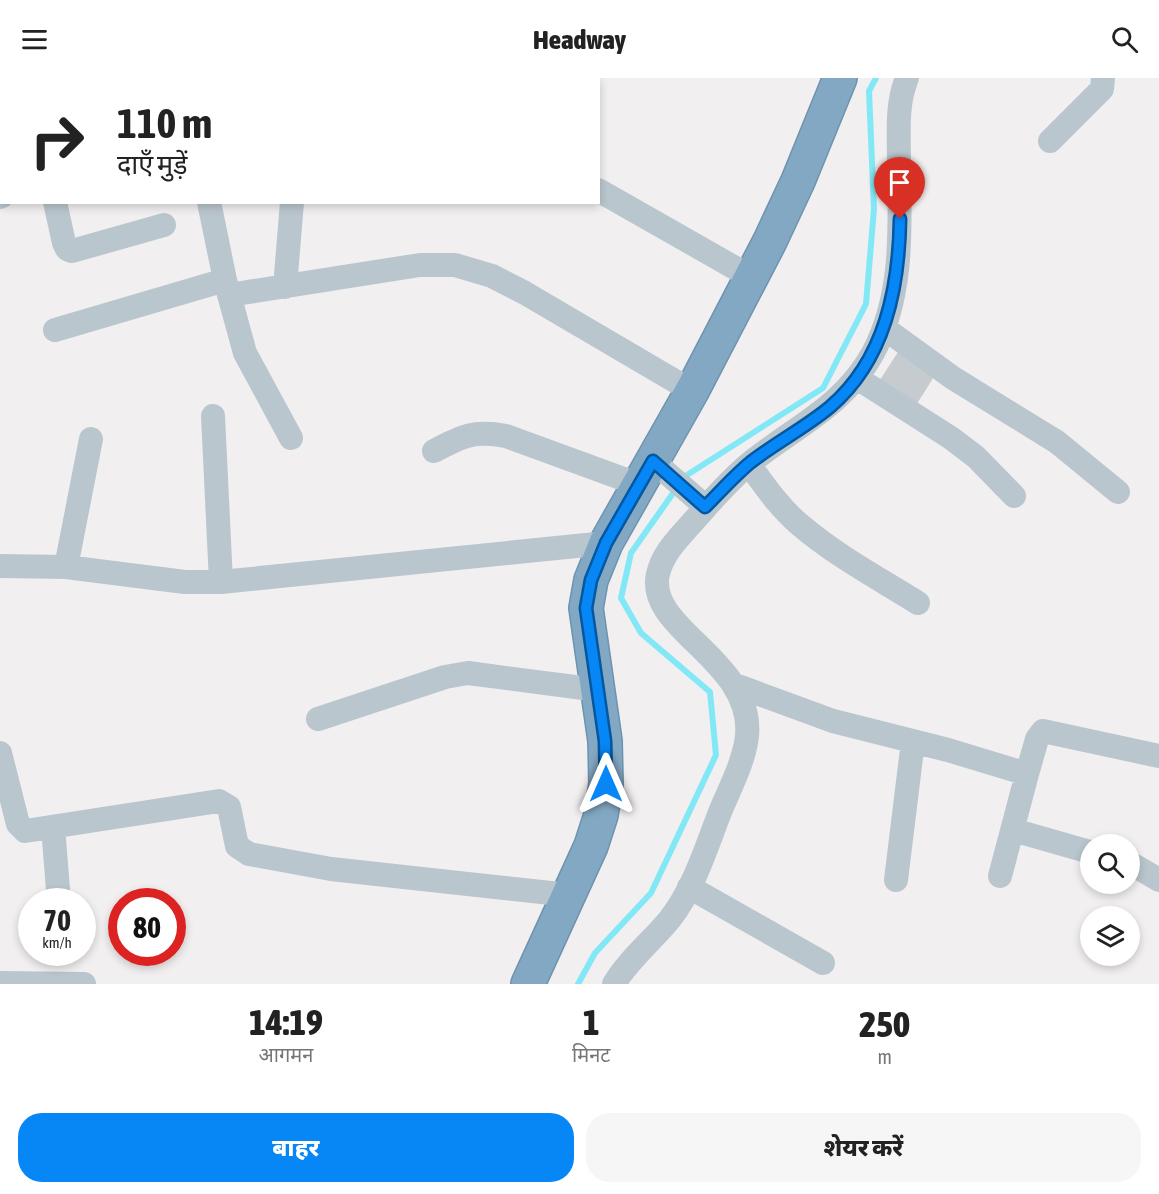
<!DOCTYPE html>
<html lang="hi">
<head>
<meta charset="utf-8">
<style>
  body { margin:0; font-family:"Asap Condensed","Noto Sans Devanagari",sans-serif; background:#f6f6f6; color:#222; height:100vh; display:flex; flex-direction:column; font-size:22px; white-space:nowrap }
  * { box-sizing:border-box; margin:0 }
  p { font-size:20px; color:#767676 }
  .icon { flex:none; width:33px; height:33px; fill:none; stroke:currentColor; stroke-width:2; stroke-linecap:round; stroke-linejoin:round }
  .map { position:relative; height:906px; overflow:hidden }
  .side { display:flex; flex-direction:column; background:#fff; flex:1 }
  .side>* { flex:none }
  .guide { position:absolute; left:0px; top:0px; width:600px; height:126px; box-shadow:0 3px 9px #0003; background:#fff; color:#222; overflow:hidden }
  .tools { position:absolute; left:1080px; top:756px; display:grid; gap:12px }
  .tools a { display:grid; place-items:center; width:60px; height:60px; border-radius:50%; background:#fff; box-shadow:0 3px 9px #0003; font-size:30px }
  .speed { position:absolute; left:18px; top:810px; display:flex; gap:12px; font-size:30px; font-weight:700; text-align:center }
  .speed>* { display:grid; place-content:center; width:78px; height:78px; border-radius:50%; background:#fff; box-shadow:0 3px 9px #0003; line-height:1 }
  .speed small { font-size:15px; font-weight:400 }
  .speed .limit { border:9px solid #d22; background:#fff; color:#111 }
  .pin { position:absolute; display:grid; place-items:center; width:51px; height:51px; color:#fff; margin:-62px -26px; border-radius:50% 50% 50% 0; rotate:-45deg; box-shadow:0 0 6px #0007 }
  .pin .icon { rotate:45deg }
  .me { position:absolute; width:66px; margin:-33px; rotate:0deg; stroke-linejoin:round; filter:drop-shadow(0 0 4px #0008) }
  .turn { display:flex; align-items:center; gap:21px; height:126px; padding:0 18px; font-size:27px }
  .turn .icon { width:78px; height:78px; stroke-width:2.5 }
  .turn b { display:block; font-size:42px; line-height:51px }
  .eta { display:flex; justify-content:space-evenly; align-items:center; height:102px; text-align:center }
  .eta b { font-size:36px; font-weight:800; line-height:42px }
  .button { display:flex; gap:12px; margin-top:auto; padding:12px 18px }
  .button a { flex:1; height:69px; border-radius:24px; background:#0786f5; color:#fff; font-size:24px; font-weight:800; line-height:69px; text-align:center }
  .button a+a { background:#f6f6f6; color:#222 }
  header { display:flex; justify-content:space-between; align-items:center; height:78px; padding:0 18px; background:#fff; font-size:27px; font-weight:800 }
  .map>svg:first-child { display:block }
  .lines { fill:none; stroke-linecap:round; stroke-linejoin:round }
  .stream { stroke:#83e8f5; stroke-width:6 }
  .building { fill:#c6cbd0 }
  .highway-casing { stroke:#6e93af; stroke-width:36 }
  .street { stroke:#bac6ce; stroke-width:24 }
  .highway { stroke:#83a8c3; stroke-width:33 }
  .route-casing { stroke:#05579f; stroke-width:15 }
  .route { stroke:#0786f5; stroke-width:10 }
</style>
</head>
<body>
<header><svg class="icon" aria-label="menu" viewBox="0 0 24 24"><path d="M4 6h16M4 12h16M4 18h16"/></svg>Headway<svg class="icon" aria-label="search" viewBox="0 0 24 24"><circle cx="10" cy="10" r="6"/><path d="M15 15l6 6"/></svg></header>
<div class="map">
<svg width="1159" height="906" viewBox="0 0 1159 906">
  <rect width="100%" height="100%" fill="#f2eff0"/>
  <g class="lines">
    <path class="stream" d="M 682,403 L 687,397 L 823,310 L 866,226 L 874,131 L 869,13 L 876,0
      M 578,906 L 595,875 L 651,815 L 716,677 L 710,614 L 641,555 L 621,520 L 631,475 L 676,411"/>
  </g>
  <path class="building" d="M 900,271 L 937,294 L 913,332 L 876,308 Z"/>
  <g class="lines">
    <g class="highway-casing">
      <path id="highway" d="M 528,906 L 591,768 L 601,737 L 606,706 L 605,663 L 586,530 L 591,502 L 606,465 L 692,313 L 770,163 L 798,103 L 840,0"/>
    </g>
    <path class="street" d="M 260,0 L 264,2
      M 310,2 L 310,0
      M 1050,63 L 1102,11 L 1103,0
      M 598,112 L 751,199
      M 0,119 L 2,118
      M 55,124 L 64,165 L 67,171 L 72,173 L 164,147
      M 209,124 L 225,202 L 245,275 L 291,360
      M 285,209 L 292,124
      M 229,217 L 420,187 L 455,187 L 492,198 L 525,215 L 692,313
      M 884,250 L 953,300 L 1057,364 L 1118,414
      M 55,252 L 225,202
      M 857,300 L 951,360 L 976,379 L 1014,418
      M 213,338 L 221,504
      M 434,373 C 462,358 474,352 506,358 L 640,407
      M 653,383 L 706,429
      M 749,386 C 764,407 779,429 799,446 C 835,477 878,500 918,525
      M 0,488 L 66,489 L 185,504 L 221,504 L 606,465
      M 66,489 L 91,361
      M 735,607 L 833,643 L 948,672 L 1027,696 L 1037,661 L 1043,653 L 1159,678
      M 318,641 L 445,599 L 468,595 L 598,612
      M 0,675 L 18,746 L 25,753 L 219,723 L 229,729 L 237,768 L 249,776 L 331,791 L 569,817
      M 53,749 L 59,824
      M 1013,752 L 1090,774
      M 1130,785 L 1159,802
      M 1000,798 L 1027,696
      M 896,802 L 913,663
      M 689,809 L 823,885
      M 2,905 L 84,906
      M 614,906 C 629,881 652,863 670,841 C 694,810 706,770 720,734 C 730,710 744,684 747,658 C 754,582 645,551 658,496 C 663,475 677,462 690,447 C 709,426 728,403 750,385 C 796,348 843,329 873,275 C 904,217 900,148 899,85 C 899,57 896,26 907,0"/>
    <use href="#highway" class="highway"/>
  </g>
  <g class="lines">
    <g class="route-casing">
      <path id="route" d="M 606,706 L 605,663 L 586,530 L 591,502 L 606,465 L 653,383 L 705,429 C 720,414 735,397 751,384 C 777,364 806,349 830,329 C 885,282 899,210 900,141"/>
    </g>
    <use href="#route" class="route"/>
  </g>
</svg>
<div class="tools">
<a><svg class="icon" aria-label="search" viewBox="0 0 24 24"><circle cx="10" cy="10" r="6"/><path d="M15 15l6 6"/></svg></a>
<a><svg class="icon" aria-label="layers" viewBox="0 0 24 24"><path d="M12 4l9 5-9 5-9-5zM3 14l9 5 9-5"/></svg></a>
</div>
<div class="speed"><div>70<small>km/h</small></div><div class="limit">80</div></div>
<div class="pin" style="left:900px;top:141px;background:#d93025"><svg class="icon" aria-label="arrive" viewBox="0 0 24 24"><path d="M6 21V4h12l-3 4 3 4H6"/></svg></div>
<svg class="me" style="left:606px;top:706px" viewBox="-20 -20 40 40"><path d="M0-17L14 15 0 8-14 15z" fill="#0786f5" stroke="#fff" stroke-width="4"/></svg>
<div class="guide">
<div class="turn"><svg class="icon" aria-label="right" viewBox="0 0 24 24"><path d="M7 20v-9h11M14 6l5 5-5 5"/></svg><div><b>110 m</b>दाएँ मुड़ें</div></div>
</div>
</div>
<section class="side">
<div class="eta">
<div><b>14:19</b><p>आगमन</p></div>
<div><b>1</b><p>मिनट</p></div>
<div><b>250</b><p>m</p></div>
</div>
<div class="button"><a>बाहर</a><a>शेयर करें</a></div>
</section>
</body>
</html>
